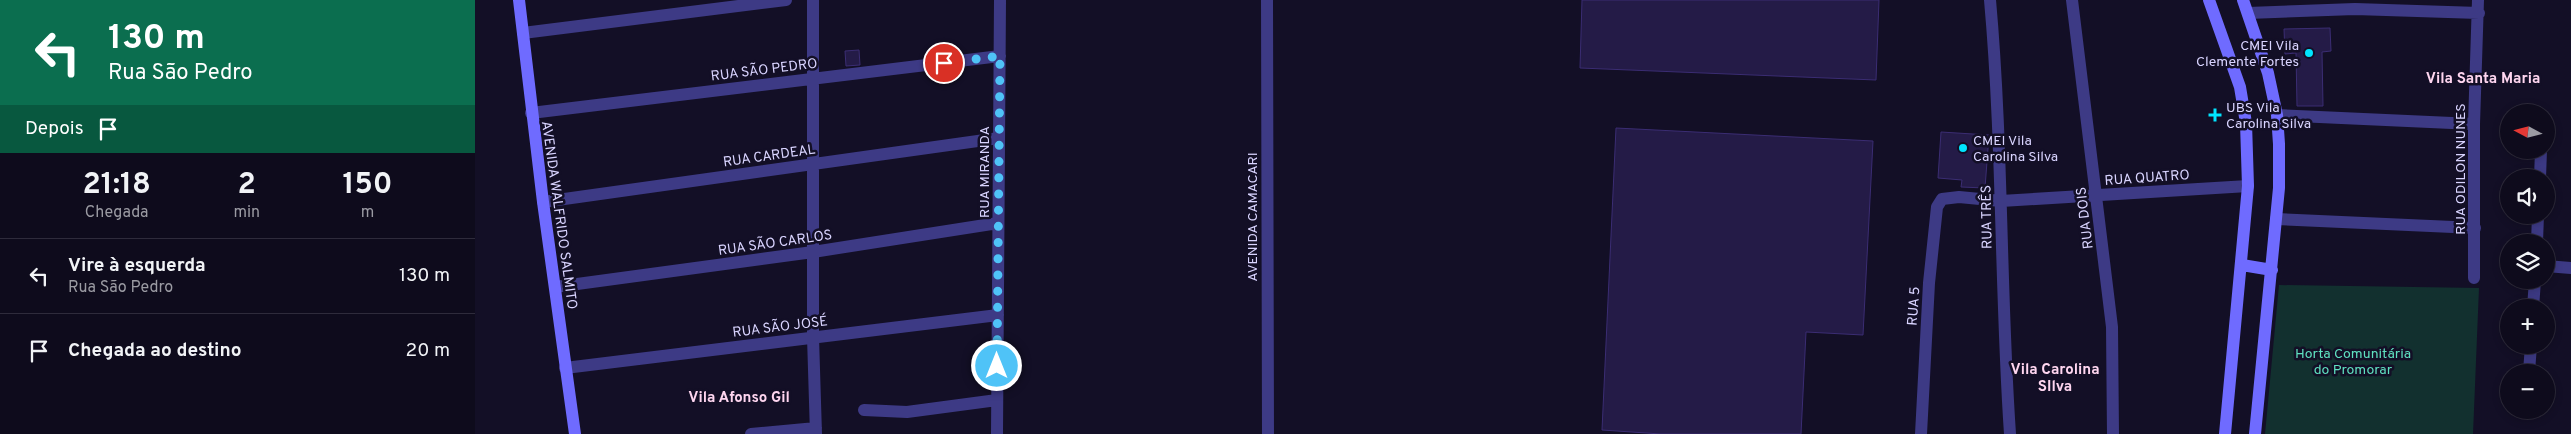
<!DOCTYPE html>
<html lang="pt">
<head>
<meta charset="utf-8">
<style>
  body { margin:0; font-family:Overpass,sans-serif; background:#171425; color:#f1f3f6; height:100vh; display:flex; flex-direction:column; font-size:19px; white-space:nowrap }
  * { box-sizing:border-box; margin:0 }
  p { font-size:16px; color:#9b9ba3 }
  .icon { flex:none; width:28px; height:28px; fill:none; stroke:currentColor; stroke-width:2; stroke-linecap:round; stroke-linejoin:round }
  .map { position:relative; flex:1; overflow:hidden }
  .sheet { display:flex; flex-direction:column; background:#0e0b1c; width:475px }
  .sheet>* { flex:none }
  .hud { background:#0b6e4f; color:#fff; overflow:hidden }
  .needle { width:32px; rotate:277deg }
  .buttons { position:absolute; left:2025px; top:104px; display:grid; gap:10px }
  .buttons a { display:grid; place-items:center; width:55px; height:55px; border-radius:50%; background:#0e0b1c; box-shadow:0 2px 8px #0003,0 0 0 1px #2e2b3b; font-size:25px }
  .pin { position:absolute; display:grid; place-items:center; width:42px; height:42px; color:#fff; margin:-21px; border:2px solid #fff; border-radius:50%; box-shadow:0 1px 5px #0007 }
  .me { position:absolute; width:55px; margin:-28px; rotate:0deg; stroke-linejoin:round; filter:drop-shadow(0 0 4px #0008) }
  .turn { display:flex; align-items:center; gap:18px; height:105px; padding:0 25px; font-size:22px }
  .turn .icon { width:65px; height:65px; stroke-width:2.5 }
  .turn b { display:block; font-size:35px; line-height:42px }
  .then { display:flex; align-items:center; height:48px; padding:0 25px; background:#0003; gap:10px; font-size:19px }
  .eta { display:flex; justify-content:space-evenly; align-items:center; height:85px; text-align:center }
  .eta b { font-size:30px; font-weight:700; line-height:35px }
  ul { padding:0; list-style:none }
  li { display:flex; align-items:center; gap:15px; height:75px; padding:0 25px; border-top:1px solid #2e2b3b }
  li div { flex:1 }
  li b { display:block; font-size:19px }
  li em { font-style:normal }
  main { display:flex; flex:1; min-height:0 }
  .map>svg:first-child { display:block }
  .green { fill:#12302f }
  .building { fill:#241b47; stroke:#3b2d73 }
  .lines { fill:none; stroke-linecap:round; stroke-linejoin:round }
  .street { stroke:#3d3a85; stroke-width:12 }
  .secondary { stroke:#6f6bff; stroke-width:12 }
  .route { stroke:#4fc3f7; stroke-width:9; stroke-dasharray:0 16.2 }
  .poi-dot { fill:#00e5ff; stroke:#130f26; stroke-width:2 }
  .labels { text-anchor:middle; stroke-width:5; stroke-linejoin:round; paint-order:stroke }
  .poi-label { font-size:14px; fill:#d9d4ff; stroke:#130f26; text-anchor:start }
  .street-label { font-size:14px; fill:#d9d4ff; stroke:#130f26 }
  .park-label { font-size:14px; fill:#5fe0c0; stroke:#130f26 }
  .neighbourhood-label { font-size:15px; font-weight:bold; fill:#ffd6f0; stroke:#130f26 }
</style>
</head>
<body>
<main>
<section class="sheet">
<div class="hud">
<div class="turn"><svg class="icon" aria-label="left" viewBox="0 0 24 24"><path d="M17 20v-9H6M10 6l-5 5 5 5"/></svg><div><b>130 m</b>Rua São Pedro</div></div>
<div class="then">Depois<svg class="icon" aria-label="arrive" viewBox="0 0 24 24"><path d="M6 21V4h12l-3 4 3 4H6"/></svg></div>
</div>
<div class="eta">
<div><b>21:18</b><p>Chegada</p></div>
<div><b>2</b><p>min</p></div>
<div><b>150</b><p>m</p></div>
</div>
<ul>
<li><svg class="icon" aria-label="left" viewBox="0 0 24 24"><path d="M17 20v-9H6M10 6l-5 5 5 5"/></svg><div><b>Vire à esquerda</b><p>Rua São Pedro</p></div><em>130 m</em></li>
<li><svg class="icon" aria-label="arrive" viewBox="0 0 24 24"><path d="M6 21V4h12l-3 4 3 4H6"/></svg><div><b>Chegada ao destino</b></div><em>20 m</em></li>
</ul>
</section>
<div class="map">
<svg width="2096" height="434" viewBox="0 0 2096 434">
  <rect width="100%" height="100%" fill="#130f26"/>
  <path class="green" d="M 1804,285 L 2004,288 L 1998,434 L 1790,434 Z"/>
  <path class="building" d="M 1107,0 L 1404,0 L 1401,80 L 1105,68 Z
    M 1855,28 L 1856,51 L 1847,52 L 1848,106 L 1822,106 L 1821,53 L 1810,54 L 1809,29 Z
    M 384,50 L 385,65 L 371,66 L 370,51 Z
    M 1141,128 L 1398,141 L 1388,335 L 1331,332 L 1326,434 L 1186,434 L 1127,430 Z
    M 1466,132 L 1514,135 L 1510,188 L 1486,187 L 1487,180 L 1463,178 Z"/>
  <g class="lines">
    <path class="street" d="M 338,0 L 338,337 L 341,434
      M 792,0 L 793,434
      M 1515,0 C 1528,144 1525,289 1535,434
      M 1597,0 L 1637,327 L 1638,434
      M 1773,13 L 1880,9 L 2004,13
      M 48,33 L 311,0
      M 56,113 L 525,56
      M 1802,115 L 1999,124
      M 2065,178 L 2066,150
      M 68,202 L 524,138
      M 1801,219 L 2000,228
      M 2062,242 L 2063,215
      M 2071,266 L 2096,268
      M 1999,278 L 1999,124 L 2003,0
      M 80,287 L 338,252 L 523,223
      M 2058,308 L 2060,280
      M 90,368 L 523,315
      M 2054,372 L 2056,345
      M 389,410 L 432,412 L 522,400
      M 276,434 L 341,428
      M 522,434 L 525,0
      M 1446,434 L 1454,283 L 1462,207 L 1467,199 L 1484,197 L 1526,201 L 1773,186"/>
    <path class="secondary" d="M 44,0 L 68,202 L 100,434
      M 1734,0 L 1765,87 L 1771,123 L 1773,186 L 1750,434
      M 1768,0 L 1793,73 L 1802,115 L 1804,144 L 1804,188 L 1780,434
      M 1767,265 L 1797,270"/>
  </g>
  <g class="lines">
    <path class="route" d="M 469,63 L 525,56 L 522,366"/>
  </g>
  <g class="poi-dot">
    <circle cx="1834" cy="53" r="5"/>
    <path d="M1737.5 107.5h5v5h5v5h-5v5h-5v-5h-5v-5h5z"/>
    <circle cx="1488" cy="148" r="5"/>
  </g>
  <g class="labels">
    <g class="poi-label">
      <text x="1824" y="50" text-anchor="end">CMEI Vila<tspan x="1824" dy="16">Clemente Fortes</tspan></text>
      <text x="1751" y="112">UBS Vila<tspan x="1751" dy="16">Carolina Silva</tspan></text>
      <text x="1498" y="145">CMEI Vila<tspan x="1498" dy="16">Carolina Silva</tspan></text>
    </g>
    <g class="street-label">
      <text transform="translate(289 69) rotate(-7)" y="5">RUA SÃO PEDRO</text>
      <text transform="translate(294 155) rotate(-8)" y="5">RUA CARDEAL</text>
      <text transform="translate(1985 169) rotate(-90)" y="5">RUA ODILON NUNES</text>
      <text transform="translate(509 172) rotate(-90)" y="5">RUA MIRANDA</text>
      <text transform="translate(1672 177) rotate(-4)" y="5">RUA QUATRO</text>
      <text transform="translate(85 215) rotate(82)" y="5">AVENIDA WALFRIDO SALMITO</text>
      <text transform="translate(777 217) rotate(-90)" y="5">AVENIDA CAMACARI</text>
      <text transform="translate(1511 217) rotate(-91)" y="5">RUA TRÊS</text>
      <text transform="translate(1609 218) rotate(-97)" y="5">RUA DOIS</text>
      <text transform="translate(300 242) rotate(-8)" y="5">RUA SÃO CARLOS</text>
      <text transform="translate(1438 306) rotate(-86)" y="5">RUA 5</text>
      <text transform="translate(305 326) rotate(-7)" y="5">RUA SÃO JOSÉ</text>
    </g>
    <g class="park-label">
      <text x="1878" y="358">Horta Comunitária<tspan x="1878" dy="16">do Promorar</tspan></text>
    </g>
    <g class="neighbourhood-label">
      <text x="2008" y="83">Vila Santa Maria</text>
      <text x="1580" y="374">Vila Carolina<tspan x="1580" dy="17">SIlva</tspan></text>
      <text x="264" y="402">Vila Afonso Gil</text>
    </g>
  </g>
</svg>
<div class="buttons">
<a><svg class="needle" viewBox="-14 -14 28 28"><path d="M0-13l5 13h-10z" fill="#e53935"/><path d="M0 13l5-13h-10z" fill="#9b9ba3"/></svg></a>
<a><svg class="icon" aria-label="sound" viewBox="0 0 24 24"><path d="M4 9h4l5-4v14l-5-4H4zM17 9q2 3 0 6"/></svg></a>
<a><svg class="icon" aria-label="layers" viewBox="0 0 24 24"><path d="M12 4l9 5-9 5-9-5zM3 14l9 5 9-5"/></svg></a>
<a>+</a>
<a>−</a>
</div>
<div class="pin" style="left:469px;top:63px;background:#d93025"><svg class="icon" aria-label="arrive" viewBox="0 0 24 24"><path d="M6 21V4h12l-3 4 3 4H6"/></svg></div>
<svg class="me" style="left:522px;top:366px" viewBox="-20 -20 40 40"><circle r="17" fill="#4fc3f7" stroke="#fff" stroke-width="3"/><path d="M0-11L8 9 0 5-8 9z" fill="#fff"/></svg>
</div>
</main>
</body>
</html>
